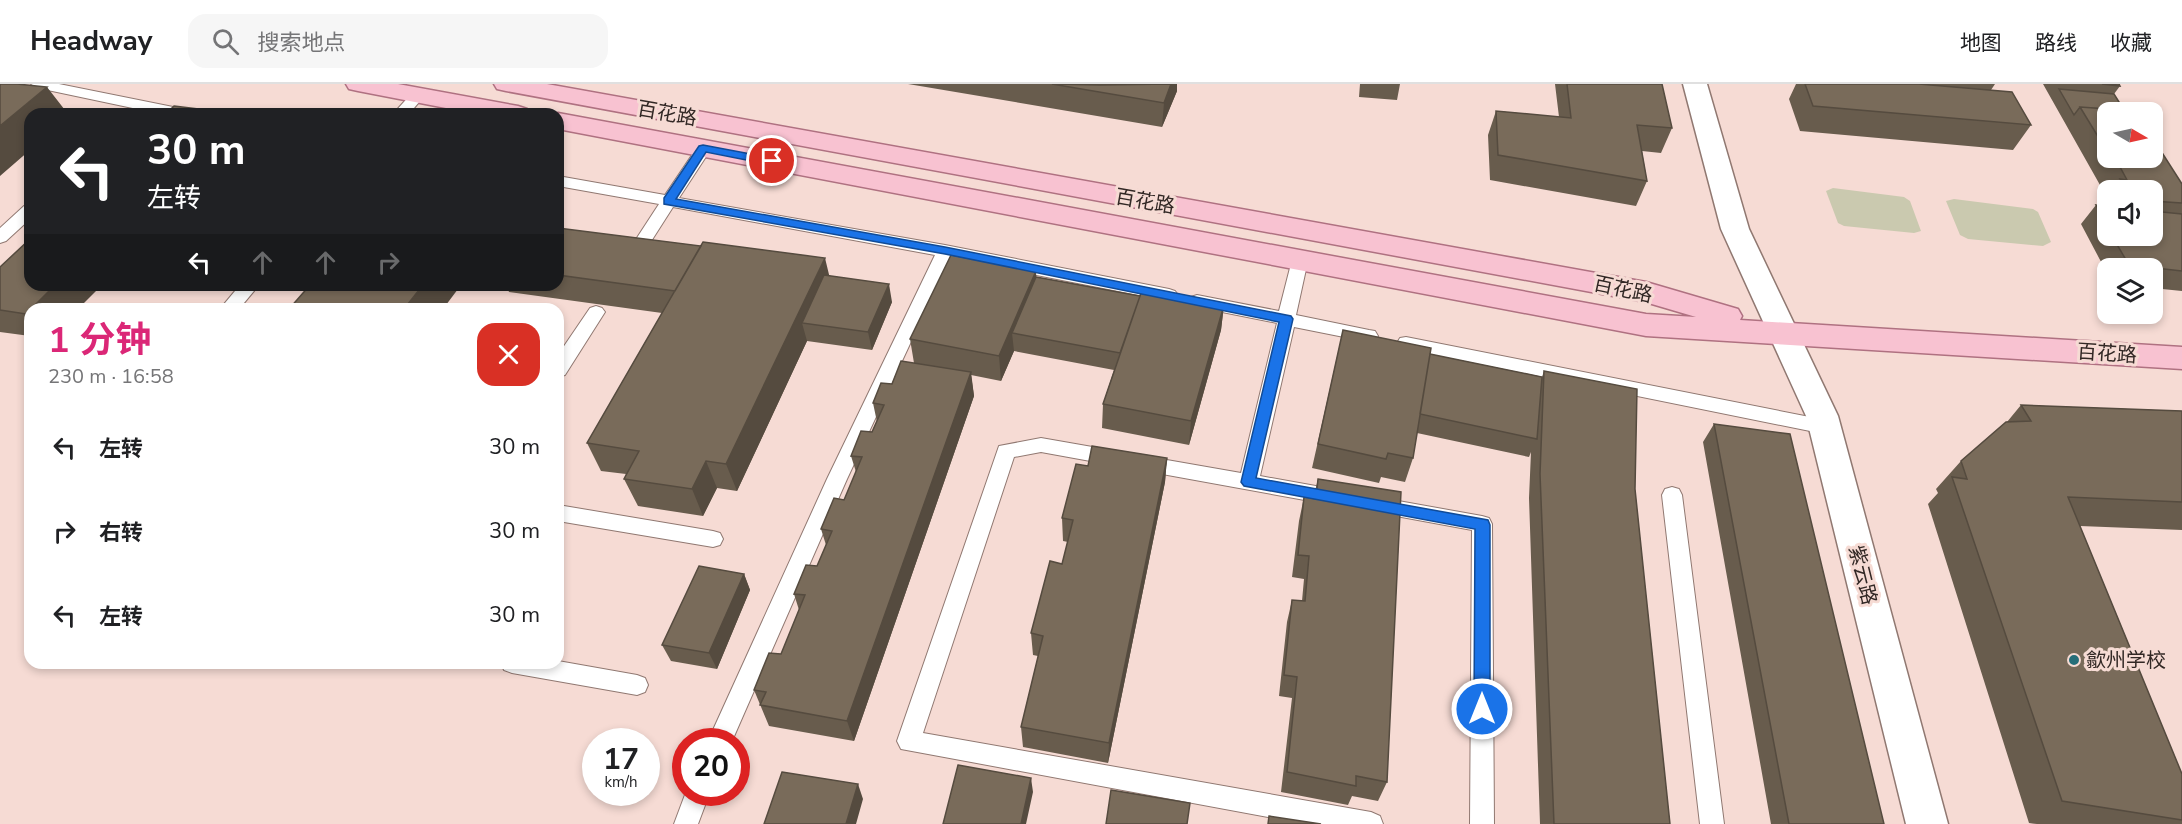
<!DOCTYPE html>
<html lang="zh">
<head>
<meta charset="utf-8">
<style>
  body { margin:0; font-family:"Nunito Sans","Noto Sans SC",sans-serif; background:#f6f6f6; color:#202124; height:100vh; display:flex; flex-direction:column; font-size:22px; white-space:nowrap }
  * { box-sizing:border-box; margin:0 }
  p { font-size:20px; color:#757577 }
  .icon { flex:none; width:33px; height:33px; fill:none; stroke:currentColor; stroke-width:2; stroke-linecap:round; stroke-linejoin:round }
  .map { position:relative; flex:1; overflow:hidden }
  .side { position:absolute; left:24px; top:219px; width:540px; height:366px; display:flex; flex-direction:column; background:#fff; border-radius:18px; box-shadow:0 3px 9px #0003 }
  .side>* { flex:none }
  .banner { position:absolute; left:24px; top:24px; width:540px; height:183px; border-radius:18px; box-shadow:0 3px 9px #0003; background:#202124; color:#fff; overflow:hidden }
  .needle { width:39px; rotate:99deg }
  .fabs { position:absolute; left:2097px; top:18px; display:grid; gap:12px }
  .fabs a { display:grid; place-items:center; width:66px; height:66px; border-radius:12px; background:#fff; box-shadow:0 3px 9px #0003; font-size:30px }
  .speed { position:absolute; left:582px; top:644px; display:flex; gap:12px; font-size:30px; font-weight:700; text-align:center }
  .speed>* { display:grid; place-content:center; width:78px; height:78px; border-radius:50%; background:#fff; box-shadow:0 3px 9px #0003; line-height:1 }
  .speed small { font-size:15px; font-weight:400 }
  .speed .limit { border:9px solid #d22; background:#fff; color:#111 }
  .pin { position:absolute; display:grid; place-items:center; width:51px; height:51px; color:#fff; margin:-26px; border:3px solid #fff; border-radius:50%; box-shadow:0 2px 6px #0007 }
  .me { position:absolute; width:66px; margin:-33px; rotate:0deg; stroke-linejoin:round; filter:drop-shadow(0 0 4px #0008) }
  .turn { display:flex; align-items:center; gap:21px; height:126px; padding:0 24px; font-size:27px }
  .turn .icon { width:78px; height:78px; stroke-width:2.5 }
  .turn b { display:block; font-size:42px; line-height:51px }
  .lanes { display:flex; align-items:center; height:57px; padding:0 24px; background:#0003; justify-content:center; gap:30px; direction:ltr }
  .lanes .off { opacity:.35 }
  .round { display:grid; place-items:center; flex:none; width:63px; height:63px; border-radius:18px; background:#f6f6f6 }
  .summary { display:flex; align-items:center; justify-content:space-between; height:102px; padding:0 24px }
  h1 { font-size:36px; font-weight:700; line-height:45px; color:#db2777 }
  ul { padding:0; list-style:none }
  li { display:flex; align-items:center; gap:18px; height:84px; padding:0 24px }
  li div { flex:1 }
  li b { display:block; font-size:22px }
  li em { font-style:normal }
  header { display:flex; align-items:center; gap:36px; box-sizing:border-box; height:84px; padding:0 30px; background:#fff; border-bottom:2px solid #e0e0e0 }
  header strong { font-size:28px }
  nav { display:flex; gap:33px; margin-inline-start:auto; font-size:21px }
  .search { width:420px; height:54px; background:#f6f6f6; display:flex; align-items:center; gap:15px; box-sizing:border-box; padding:0 21px; border-radius:18px; color:#757577; font-size:22px }
  .map>svg:first-child { display:block }
  .green { fill:#cac9af }
  .lines { fill:none; stroke-linecap:round; stroke-linejoin:round }
  .lane-casing { stroke:#907871; stroke-width:2 }
  .secondary-casing { stroke:#907871; stroke-width:3 }
  .primary-casing { stroke:#af7181; stroke-width:3 }
  .lane { fill:#fff; fill-rule:evenodd }
  .secondary { fill:#fff; fill-rule:evenodd }
  .primary { fill:#f8c2d1; fill-rule:evenodd }
  .wall { fill:#685c4d }
  .shaded-wall { fill:#554b3f }
  .building { fill:#796b5a; stroke:#554b3f; stroke-width:1.5 }
  .route { fill:#1a73e8; stroke:#114b97; stroke-width:1.5 }
  .poi-dot { fill:#266e79; stroke:#f6dbd4; stroke-width:2 }
  .labels { text-anchor:middle; stroke-width:6; stroke-linejoin:round; paint-order:stroke }
  .street-label { font-size:20px; fill:#322825; stroke:#f6dbd4 }
  .poi-label { font-size:20px; fill:#322825; stroke:#f6dbd4; text-anchor:start }
</style>
</head>
<body>
<header>
<strong>Headway</strong>
<div class="search"><svg class="icon" aria-label="search" viewBox="0 0 24 24"><circle cx="10" cy="10" r="6"/><path d="M15 15l6 6"/></svg>搜索地点</div>
<nav><a>地图</a><a>路线</a><a>收藏</a></nav>
</header>
<div class="map">
<svg width="2182" height="740" viewBox="0 0 2182 740">
  <rect width="100%" height="100%" fill="#f6dbd4"/>
  <path class="green" d="M 1833,104 L 1904,113 L 1910,117 L 1921,147 L 1914,149 L 1844,142 L 1838,139 L 1826,107 Z
    M 1954,115 L 2033,125 L 2038,128 L 2051,158 L 2043,162 L 1968,155 L 1960,151 L 1946,117 Z"/>
  <g class="lines">
    <g class="lane-casing">
      <path id="lane" d="M 31,0 L 59,0 L 183,25 L 191,30 L 161,30 L 38,4 Z
        M 418,7 L 425,11 L 409,30 L 393,30 L 413,8 Z
        M 703,60 L 711,65 L 679,114 L 945,161 L 1169,205 L 1175,207 L 1178,211 L 1175,215 L 1169,217 L 950,174 L 847,395 L 732,657 L 708,657 L 827,395 L 935,171 L 673,123 L 643,170 L 631,170 L 629,166 L 659,120 L 558,102 L 558,92 L 665,111 L 698,62 Z
        M 30,121 L 30,135 L 6,157 L 0,159 L 0,144 L 24,122 Z
        M 1300,170 L 1306,172 L 1308,176 L 1296,231 L 1369,246 L 1375,247 L 1378,252 L 1375,257 L 1369,258 L 1294,243 L 1260,392 L 1338,406 L 1345,408 L 1348,414 L 1345,420 L 1338,422 L 1041,368 L 1014,373 L 923,649 L 1371,728 L 1380,732 L 1383,740 L 1306,740 L 901,665 L 897,657 L 999,362 L 1041,354 L 1241,389 L 1277,239 L 1197,223 L 1191,221 L 1188,217 L 1191,213 L 1197,211 L 1279,227 L 1292,176 L 1294,172 Z
        M 240,201 L 259,201 L 239,225 L 220,225 Z
        M 596,222 L 602,224 L 605,228 L 565,291 L 558,293 L 558,271 L 590,224 Z
        M 1406,253 L 1825,336 L 1832,338 L 1835,343 L 1832,348 L 1825,350 L 1400,264 L 1397,259 L 1400,254 Z
        M 1672,403 L 1679,405 L 1682,411 L 1724,740 L 1700,740 L 1662,411 L 1665,405 Z
        M 1376,413 L 1482,432 L 1489,434 L 1492,440 L 1494,740 L 1470,740 L 1472,446 L 1369,427 L 1366,421 L 1369,415 Z
        M 558,421 L 713,447 L 720,449 L 723,455 L 720,461 L 713,463 L 558,437 Z
        M 558,577 L 637,591 L 645,594 L 648,601 L 645,608 L 637,611 L 512,589 L 504,586 L 501,579 L 558,579 Z
        M 686,708 L 710,708 L 698,740 L 674,740 Z"/>
    </g>
    <g class="secondary-casing">
      <path id="secondary" d="M 1683,0 L 1707,0 L 1749,145 L 1838,332 L 1948,740 L 1906,740 L 1806,332 L 1721,145 Z"/>
    </g>
    <g class="primary-casing">
      <path id="primary" d="M 346,0 L 398,0 L 518,22 L 527,25 L 531,30 L 477,30 L 358,7 L 349,5 Z
        M 494,0 L 547,0 L 1646,198 L 1738,225 L 1742,232 L 1740,236 L 2182,263 L 2182,285 L 1646,252 L 558,45 L 558,30 L 555,30 L 558,29 L 1646,230 L 1696,233 L 1645,218 L 506,7 L 497,5 Z"/>
    </g>
    <use href="#lane" class="lane"/>
    <use href="#secondary" class="secondary"/>
    <use href="#primary" class="primary"/>
  </g>
  <path class="wall" d="M 908,0 L 1177,0 L 1177,7 L 1162,43 Z
    M 1360,0 L 1400,0 L 1397,16 L 1359,13 Z
    M 1555,0 L 1662,0 L 1672,44 L 1661,69 L 1642,67 L 1647,97 L 1636,122 L 1490,96 L 1488,51 L 1496,27 L 1559,33 Z
    M 1796,0 L 1995,0 L 1991,6 L 2031,41 L 2013,66 L 1800,47 L 1789,15 Z
    M 2043,0 L 2119,0 L 2120,2 L 2114,10 L 2108,28 L 2108,74 L 2152,74 L 2182,100 L 2182,207 L 2152,204 L 2152,184 L 2108,184 L 2108,191 L 2081,140 L 2096,121 L 2108,123 L 2108,152 L 2152,152 L 2152,106 L 2108,106 L 2105,101 L 2100,101 Z
    M 558,144 L 829,192 L 892,218 L 872,266 L 807,257 L 737,407 L 717,404 L 703,432 L 638,422 L 624,395 L 626,390 L 601,387 L 587,359 L 662,229 L 509,208 L 506,201 L 558,201 Z
    M 0,183 L 30,225 L 30,252 L 0,248 Z
    M 1036,193 L 1140,212 L 1224,221 L 1221,246 L 1189,361 L 1102,344 L 1103,320 L 1114,286 L 1014,267 L 1001,297 L 971,291 L 974,312 L 854,657 L 769,642 L 754,606 L 781,570 L 799,526 L 794,510 L 817,482 L 826,461 L 821,445 L 844,416 L 856,388 L 851,372 L 872,348 L 877,338 L 873,319 L 914,279 L 910,255 Z
    M 1343,246 L 1430,270 L 1542,293 L 1544,287 L 1635,405 L 1670,740 L 1540,740 L 1529,414 L 1531,368 L 1529,373 L 1417,349 L 1413,374 L 1405,398 L 1381,393 L 1379,399 L 1312,384 Z
    M 2021,321 L 2182,327 L 2182,446 L 2080,442 L 2182,690 L 2182,740 L 2037,740 L 2029,739 L 1928,420 L 1938,409 L 1936,405 L 1961,377 L 2007,338 Z
    M 1714,340 L 1884,740 L 1771,740 L 1703,358 Z
    M 1167,374 L 1165,398 L 1108,679 L 1023,663 L 1021,643 L 1038,572 L 1033,571 L 1031,549 L 1062,480 L 1068,458 L 1063,457 L 1062,434 L 1088,382 Z
    M 1318,395 L 1387,698 L 1378,717 L 1352,712 L 1348,721 L 1281,708 L 1292,614 L 1279,612 L 1287,538 L 1292,516 L 1302,517 L 1304,495 L 1292,493 L 1299,437 L 1304,413 L 1313,415 Z
    M 744,490 L 750,506 L 717,585 L 671,577 L 662,561 Z"/>
  <path class="shaded-wall" d="M 1171,0 L 1177,0 L 1177,7 L 1162,43 L 1164,19 Z
    M 47,3 L 68,30 L 30,30 L 30,66 L 0,92 L 0,42 Z
    M 825,174 L 832,203 L 802,239 L 807,257 L 737,407 L 726,380 Z
    M 1036,187 L 1037,211 L 1012,249 L 1014,267 L 1001,297 L 999,272 Z
    M 889,200 L 892,218 L 872,266 L 868,248 Z
    M 55,201 L 102,201 L 78,225 L 31,225 Z
    M 423,201 L 461,201 L 443,225 L 404,225 Z
    M 1224,221 L 1221,246 L 1189,361 L 1191,337 Z
    M 30,226 L 30,234 L 26,230 Z
    M 971,288 L 974,312 L 854,657 L 847,637 Z
    M 1167,374 L 1165,398 L 1108,679 L 1109,659 Z
    M 706,377 L 717,404 L 703,432 L 692,405 Z
    M 744,490 L 750,506 L 717,585 L 709,569 Z
    M 1031,694 L 1033,708 L 1026,740 L 1021,740 Z
    M 858,700 L 863,715 L 856,740 L 846,740 Z"/>
  <path class="building" d="M 0,0 L 17,0 L 47,3 L 0,42 Z
    M 1052,0 L 1100,1 L 1171,0 L 1164,19 Z
    M 1567,0 L 1662,0 L 1672,44 L 1637,41 L 1647,97 L 1498,71 L 1496,27 L 1571,34 Z
    M 1805,0 L 1919,0 L 2012,8 L 2031,41 L 1813,22 Z
    M 2102,0 L 2119,0 L 2120,2 Z
    M 2059,5 L 2114,10 L 2124,26 L 2080,23 L 2074,31 Z
    M 174,22 L 232,29 L 231,30 L 166,30 Z
    M 2080,23 L 2136,27 L 2137,28 L 2108,28 L 2108,69 Z
    M 2152,53 L 2182,100 L 2182,119 L 2152,117 L 2152,106 L 2127,106 L 2120,95 L 2127,96 L 2120,83 L 2115,82 L 2110,74 L 2152,74 Z
    M 2096,121 L 2108,123 L 2108,143 Z
    M 2152,127 L 2182,130 L 2182,187 L 2129,181 L 2112,152 L 2152,152 Z
    M 558,144 L 701,162 L 675,207 L 558,191 Z
    M 30,155 L 30,201 L 55,201 L 26,230 L 0,226 L 0,183 Z
    M 703,158 L 825,174 L 726,380 L 706,377 L 692,405 L 624,395 L 639,367 L 587,359 Z
    M 951,171 L 1036,187 L 999,272 L 910,255 Z
    M 824,191 L 889,200 L 868,248 L 802,239 Z
    M 1036,193 L 1140,212 L 1120,269 L 1012,249 Z
    M 310,201 L 423,201 L 404,225 L 289,225 Z
    M 1142,206 L 1224,221 L 1191,337 L 1103,320 Z
    M 1343,246 L 1431,264 L 1413,374 L 1388,369 L 1386,375 L 1318,360 Z
    M 1430,270 L 1542,293 L 1537,355 L 1420,330 Z
    M 901,277 L 971,288 L 847,637 L 760,621 L 766,608 L 754,606 L 769,569 L 781,570 L 805,511 L 794,510 L 806,481 L 817,482 L 832,447 L 821,445 L 834,414 L 844,416 L 862,373 L 851,372 L 861,347 L 872,348 L 884,321 L 873,319 L 881,299 L 892,300 Z
    M 1544,287 L 1637,305 L 1635,405 L 1670,740 L 1554,740 L 1540,390 Z
    M 2021,321 L 2182,327 L 2182,418 L 2068,413 L 2182,690 L 2182,736 L 2062,717 L 1952,393 L 1967,395 L 1961,377 L 2006,338 L 2031,337 Z
    M 1714,340 L 1790,350 L 1884,740 L 1789,740 Z
    M 1092,362 L 1167,374 L 1109,659 L 1021,643 L 1043,552 L 1031,549 L 1050,477 L 1062,480 L 1073,436 L 1062,434 L 1076,380 L 1088,382 Z
    M 1318,395 L 1401,408 L 1387,698 L 1356,692 L 1356,702 L 1287,688 L 1297,593 L 1284,591 L 1292,516 L 1305,517 L 1309,472 L 1298,471 L 1304,413 L 1316,415 Z
    M 699,482 L 744,490 L 709,569 L 662,561 Z
    M 958,681 L 1031,694 L 1021,740 L 943,740 Z
    M 782,688 L 858,700 L 846,740 L 764,740 Z
    M 1111,706 L 1190,719 L 1187,740 L 1106,740 Z
    M 1269,732 L 1321,740 L 1268,740 Z"/>
  <path class="route" d="M 703,61 L 772,74 L 778,77 L 772,81 L 706,68 L 676,115 L 945,163 L 1291,232 L 1293,235 L 1256,394 L 1488,436 L 1490,441 L 1490,625 L 1487,630 L 1482,632 L 1476,630 L 1474,625 L 1475,445 L 1244,402 L 1241,398 L 1279,238 L 945,170 L 664,120 L 664,114 L 699,62 Z"/>
  <circle class="poi-dot" cx="2074" cy="576" r="6"/>
  <g class="labels">
    <g class="street-label">
      <text transform="translate(667 29) rotate(10)" y="7">百花路</text>
      <text transform="translate(1145 117) rotate(10)" y="7">百花路</text>
      <text transform="translate(1623 205) rotate(12)" y="7">百花路</text>
      <text transform="translate(2107 269) rotate(4)" y="7">百花路</text>
      <text transform="translate(1863 491) rotate(76)" y="7">紫云路</text>
    </g>
    <g class="poi-label">
      <text x="2086" y="583">歙州学校</text>
    </g>
  </g>
</svg>
<div class="fabs">
<a><svg class="needle" viewBox="-14 -14 28 28"><path d="M0-13l5 13h-10z" fill="#e53935"/><path d="M0 13l5-13h-10z" fill="#757577"/></svg></a>
<a><svg class="icon" aria-label="sound" viewBox="0 0 24 24"><path d="M4 9h4l5-4v14l-5-4H4zM17 9q2 3 0 6"/></svg></a>
<a><svg class="icon" aria-label="layers" viewBox="0 0 24 24"><path d="M12 4l9 5-9 5-9-5zM3 14l9 5 9-5"/></svg></a>
</div>
<div class="speed"><div>17<small>km/h</small></div><div class="limit">20</div></div>
<div class="pin" style="left:772px;top:77px;background:#d93025"><svg class="icon" aria-label="arrive" viewBox="0 0 24 24"><path d="M6 21V4h12l-3 4 3 4H6"/></svg></div>
<svg class="me" style="left:1482px;top:625px" viewBox="-20 -20 40 40"><circle r="17" fill="#1a73e8" stroke="#fff" stroke-width="3"/><path d="M0-11L8 9 0 5-8 9z" fill="#fff"/></svg>
<div class="banner">
<div class="turn"><svg class="icon" aria-label="left" viewBox="0 0 24 24"><path d="M17 20v-9H6M10 6l-5 5 5 5"/></svg><div><b>30 m</b>左转</div></div>
<div class="lanes"><svg class="icon" aria-label="left" viewBox="0 0 24 24"><path d="M17 20v-9H6M10 6l-5 5 5 5"/></svg><svg class="icon off" aria-label="ahead" viewBox="0 0 24 24"><path d="M12 20V5M6 11l6-6 6 6"/></svg><svg class="icon off" aria-label="ahead" viewBox="0 0 24 24"><path d="M12 20V5M6 11l6-6 6 6"/></svg><svg class="icon off" aria-label="right" viewBox="0 0 24 24"><path d="M7 20v-9h11M14 6l5 5-5 5"/></svg></div>
</div>
<section class="side">
<div class="summary"><div><h1>1 分钟</h1><p>230 m · 16:58</p></div><a class="round" style="background:#d93025;color:#fff"><svg class="icon" aria-label="close" viewBox="0 0 24 24"><path d="M6 6l12 12M18 6L6 18"/></svg></a></div>
<ul>
<li><svg class="icon" aria-label="left" viewBox="0 0 24 24"><path d="M17 20v-9H6M10 6l-5 5 5 5"/></svg><div><b>左转</b></div><em>30 m</em></li>
<li><svg class="icon" aria-label="right" viewBox="0 0 24 24"><path d="M7 20v-9h11M14 6l5 5-5 5"/></svg><div><b>右转</b></div><em>30 m</em></li>
<li><svg class="icon" aria-label="left" viewBox="0 0 24 24"><path d="M17 20v-9H6M10 6l-5 5 5 5"/></svg><div><b>左转</b></div><em>30 m</em></li>
</ul>
</section>
</div>
</body>
</html>
